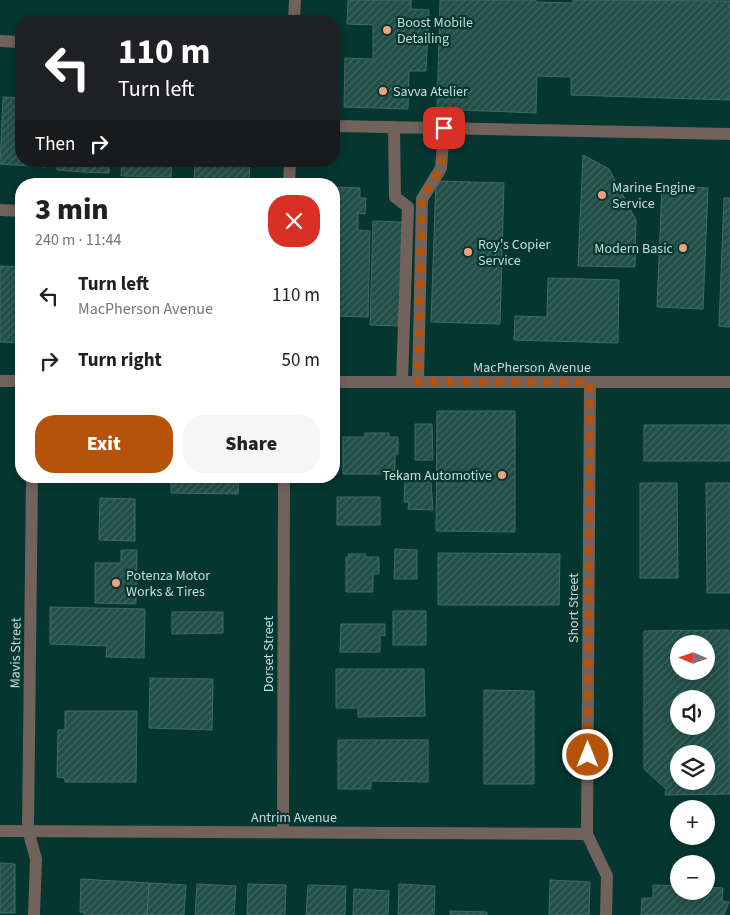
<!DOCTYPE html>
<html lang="en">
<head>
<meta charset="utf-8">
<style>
  body { margin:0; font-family:"Source Sans 3",sans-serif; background:#f6f6f6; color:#202124; height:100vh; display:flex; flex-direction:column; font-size:19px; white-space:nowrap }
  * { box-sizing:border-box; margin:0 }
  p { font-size:16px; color:#757577 }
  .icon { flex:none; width:28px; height:28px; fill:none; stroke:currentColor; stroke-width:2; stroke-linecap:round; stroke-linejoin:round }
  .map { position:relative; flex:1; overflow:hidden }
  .side { position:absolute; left:15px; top:178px; width:325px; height:305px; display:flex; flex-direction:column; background:#fff; border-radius:20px; box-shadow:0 2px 8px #0003 }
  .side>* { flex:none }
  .banner { position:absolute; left:15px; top:15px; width:325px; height:152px; border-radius:20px; box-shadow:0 2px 8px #0003; background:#202124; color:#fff; overflow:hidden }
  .needle { width:32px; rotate:272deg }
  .fabs { position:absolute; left:670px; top:635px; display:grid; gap:10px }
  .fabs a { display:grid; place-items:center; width:45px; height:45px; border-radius:50%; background:#fff; box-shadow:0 2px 8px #0003; font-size:25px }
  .pin { position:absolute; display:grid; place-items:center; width:42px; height:42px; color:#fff; margin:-21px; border-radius:10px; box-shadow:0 2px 8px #0006 }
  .me { position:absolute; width:55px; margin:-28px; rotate:0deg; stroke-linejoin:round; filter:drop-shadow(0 0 4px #0008) }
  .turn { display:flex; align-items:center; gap:18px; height:105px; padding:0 20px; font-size:22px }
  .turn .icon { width:65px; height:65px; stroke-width:2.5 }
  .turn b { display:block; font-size:35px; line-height:42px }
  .then { display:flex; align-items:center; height:48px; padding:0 20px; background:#0003; gap:10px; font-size:19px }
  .round { display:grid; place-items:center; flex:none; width:52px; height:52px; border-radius:20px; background:#f6f6f6 }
  .summary { display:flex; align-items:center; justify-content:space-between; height:85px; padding:0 20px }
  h1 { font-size:30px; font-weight:800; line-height:38px }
  .action { display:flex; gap:10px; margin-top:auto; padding:10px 20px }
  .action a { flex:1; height:58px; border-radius:20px; background:#b45309; color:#fff; font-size:20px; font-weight:800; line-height:58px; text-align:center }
  .action a+a { background:#f6f6f6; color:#202124 }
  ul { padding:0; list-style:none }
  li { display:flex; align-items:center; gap:15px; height:65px; padding:0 20px }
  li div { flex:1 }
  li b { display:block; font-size:19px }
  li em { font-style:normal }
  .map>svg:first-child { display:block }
  .building { fill:url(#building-hatch); stroke:#416c65; fill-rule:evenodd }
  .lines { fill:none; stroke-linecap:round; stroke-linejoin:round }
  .service { stroke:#71625b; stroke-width:12 }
  .minor { stroke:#71625b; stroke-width:12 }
  .tertiary { stroke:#71625b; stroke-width:12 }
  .route { stroke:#b45309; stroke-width:9; stroke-dasharray:0 16.2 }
  .poi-dot { fill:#f2a17e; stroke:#053630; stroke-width:2 }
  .labels { text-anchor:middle; stroke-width:4.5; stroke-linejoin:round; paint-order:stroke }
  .poi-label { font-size:14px; fill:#c7ddd9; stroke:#053630; text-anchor:start }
  .street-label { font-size:14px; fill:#c7ddd9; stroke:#053630 }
</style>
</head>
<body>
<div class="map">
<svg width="730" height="915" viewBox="0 0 730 915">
  <defs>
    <pattern id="building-hatch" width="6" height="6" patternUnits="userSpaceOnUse" patternTransform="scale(1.25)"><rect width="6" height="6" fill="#224e48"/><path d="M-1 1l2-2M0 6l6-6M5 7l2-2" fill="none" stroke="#416762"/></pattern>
  </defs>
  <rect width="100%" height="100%" fill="#053630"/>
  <path class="building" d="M 348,0 L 411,0 L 411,9 L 429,10 L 426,71 L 409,71 L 408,109 L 344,107 L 345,58 L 373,59 L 373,25 L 347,24 Z
    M 440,0 L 536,0 L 536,2 L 573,3 L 573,0 L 730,1 L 730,100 L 571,95 L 571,77 L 537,76 L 536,113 L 437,109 Z
    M 3,97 L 21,98 L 21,161 L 47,161 L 46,167 L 0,164 Z
    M 583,155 L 609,169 L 636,220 L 635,267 L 578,266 Z
    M 58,161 L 84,161 L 83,172 L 57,170 Z
    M 84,161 L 109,161 L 109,173 L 83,172 Z
    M 122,161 L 172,161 L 171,177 L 121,176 Z
    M 195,161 L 250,161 L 249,184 L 194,184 Z
    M 436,181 L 504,183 L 500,324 L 431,322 Z
    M 662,186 L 708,188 L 703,309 L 657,307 Z
    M 334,187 L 360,188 L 360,198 L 366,198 L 365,214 L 358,213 L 358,230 L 370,231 L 368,317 L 334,316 Z
    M 724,198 L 730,198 L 730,327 L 719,326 Z
    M 373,221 L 402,222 L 399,326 L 370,325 Z
    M 0,266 L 21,267 L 21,343 L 0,342 Z
    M 548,278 L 619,280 L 618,343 L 514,340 L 515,316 L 547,317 Z
    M 437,411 L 515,411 L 515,532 L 436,531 Z
    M 415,424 L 432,424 L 433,460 L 415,460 Z
    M 644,425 L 730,425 L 730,461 L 644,461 Z
    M 365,433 L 389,433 L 389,437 L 398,437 L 398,454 L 395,454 L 395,474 L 343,474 L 343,437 L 364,437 Z
    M 68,476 L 101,476 L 100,479 L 68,479 Z
    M 171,476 L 239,476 L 238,494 L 171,493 Z
    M 405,481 L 431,482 L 433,510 L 408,509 L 409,502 L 404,502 Z
    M 640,483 L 677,483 L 678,578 L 640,578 Z
    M 706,483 L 730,483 L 730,593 L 707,593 Z
    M 337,497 L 380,497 L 380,525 L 337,525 Z
    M 100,498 L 135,499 L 135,541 L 99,540 Z
    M 395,549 L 417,550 L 417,579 L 394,579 Z
    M 121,550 L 137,550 L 136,604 L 95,603 L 95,563 L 121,563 Z
    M 438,553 L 560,554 L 559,605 L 438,605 Z
    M 348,554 L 366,554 L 365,557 L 379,557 L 379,574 L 373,574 L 373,592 L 346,592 L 346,557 L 349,557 Z
    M 50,607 L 145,609 L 144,658 L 106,657 L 107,646 L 50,644 Z
    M 393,611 L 426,611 L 426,645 L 393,645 Z
    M 172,612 L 223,612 L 223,633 L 172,634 Z
    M 341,624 L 385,624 L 385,636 L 380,635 L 380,652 L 340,652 Z
    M 729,630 L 730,794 L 665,795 L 666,789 L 644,769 L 644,631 ZM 679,644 L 706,644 L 706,671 L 679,671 ZM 679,699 L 706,699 L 706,726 L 679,726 ZM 679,754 L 706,754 L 706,781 L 679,781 Z
    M 336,669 L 424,669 L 425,716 L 358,717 L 358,708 L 336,708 Z
    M 150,678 L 213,679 L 212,730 L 149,728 Z
    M 484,690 L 534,691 L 534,784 L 484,784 Z
    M 65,711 L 137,711 L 136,782 L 65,782 L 65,778 L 57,777 L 58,730 L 65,730 Z
    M 338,740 L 428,740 L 428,782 L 371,781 L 371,789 L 338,789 Z
    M 0,863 L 15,864 L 15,913 L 0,913 Z
    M 81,879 L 149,883 L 147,915 L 84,915 L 84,912 L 80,912 Z
    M 550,880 L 590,882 L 589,915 L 549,915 Z
    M 149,883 L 186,885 L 184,915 L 147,915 Z
    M 197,884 L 236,886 L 234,915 L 195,915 Z
    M 248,884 L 286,885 L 285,915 L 247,915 Z
    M 399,884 L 435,886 L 434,915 L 398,915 Z
    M 308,885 L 346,886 L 345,915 L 306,915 Z
    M 653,885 L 679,886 L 679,891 L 706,891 L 706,887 L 723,888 L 722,901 L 729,902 L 724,915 L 641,915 L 642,898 L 653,898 Z
    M 354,889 L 389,891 L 388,915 L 353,915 Z
    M 450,911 L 487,912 L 487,915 L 450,915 Z"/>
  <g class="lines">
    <path class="service" d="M 334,126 L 730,134
      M 394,127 L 395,197 L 408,207 L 402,382
      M 0,210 L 21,211
      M 418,382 L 422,199 L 441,168 L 444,128
      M 28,830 L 36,859 L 34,915
      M 587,834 L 607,876 L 606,915"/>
    <path class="minor" d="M 294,21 L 295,0
      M 0,41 L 21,42
      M 289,184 L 290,161
      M 28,830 L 32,476
      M 0,831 L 587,834 L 590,382
      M 283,832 L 284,476"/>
    <path class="tertiary" d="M 0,381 L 21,381
      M 334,382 L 730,382"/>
  </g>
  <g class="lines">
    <path class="route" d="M 444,128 L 441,168 L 422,199 L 418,382 L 590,382 L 588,755"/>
  </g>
  <g class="poi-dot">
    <circle cx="387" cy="30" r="5"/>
    <circle cx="383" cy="91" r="5"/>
    <circle cx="602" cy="195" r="5"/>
    <circle cx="683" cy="248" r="5"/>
    <circle cx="468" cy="252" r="5"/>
    <circle cx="502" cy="475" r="5"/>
    <circle cx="116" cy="583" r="5"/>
  </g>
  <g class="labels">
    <g class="poi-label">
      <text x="397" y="27">Boost Mobile<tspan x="397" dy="16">Detailing</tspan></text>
      <text x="393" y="96">Savva Atelier</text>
      <text x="612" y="192">Marine Engine<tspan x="612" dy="16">Service</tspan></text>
      <text x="478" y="249">Roy's Copier<tspan x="478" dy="16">Service</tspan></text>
      <text x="673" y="253" text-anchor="end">Modern Basic</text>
      <text x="492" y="480" text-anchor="end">Tekam Automotive</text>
      <text x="126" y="580">Potenza Motor<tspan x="126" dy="16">Works &amp; Tires</tspan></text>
    </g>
    <g class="street-label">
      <text x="532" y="372">MacPherson Avenue</text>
      <text transform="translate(573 608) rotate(-90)" y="5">Short Street</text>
      <text transform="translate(15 653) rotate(-89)" y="5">Mavis Street</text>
      <text transform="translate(268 654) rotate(-90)" y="5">Dorset Street</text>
      <text x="294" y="822">Antrim Avenue</text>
    </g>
  </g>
</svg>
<div class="fabs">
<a><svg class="needle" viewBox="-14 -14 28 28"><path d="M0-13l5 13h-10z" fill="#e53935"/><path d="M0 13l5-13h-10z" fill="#757577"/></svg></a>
<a><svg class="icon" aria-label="sound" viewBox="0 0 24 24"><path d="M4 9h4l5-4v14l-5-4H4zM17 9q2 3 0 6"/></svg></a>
<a><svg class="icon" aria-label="layers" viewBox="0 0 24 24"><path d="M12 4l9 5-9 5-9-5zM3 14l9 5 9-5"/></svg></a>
<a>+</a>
<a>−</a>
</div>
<div class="pin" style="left:444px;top:128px;background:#d93025"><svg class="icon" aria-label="arrive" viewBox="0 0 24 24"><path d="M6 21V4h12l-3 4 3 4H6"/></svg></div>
<svg class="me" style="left:588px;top:755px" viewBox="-20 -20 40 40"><circle r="17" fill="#b45309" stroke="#fff" stroke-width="3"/><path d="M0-11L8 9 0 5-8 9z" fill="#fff"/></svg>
<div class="banner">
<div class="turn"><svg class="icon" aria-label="left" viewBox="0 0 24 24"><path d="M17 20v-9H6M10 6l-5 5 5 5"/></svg><div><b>110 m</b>Turn left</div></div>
<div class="then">Then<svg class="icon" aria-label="right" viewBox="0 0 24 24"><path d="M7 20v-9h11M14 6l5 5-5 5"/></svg></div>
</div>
<section class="side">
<div class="summary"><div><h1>3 min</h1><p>240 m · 11:44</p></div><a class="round" style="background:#d93025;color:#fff"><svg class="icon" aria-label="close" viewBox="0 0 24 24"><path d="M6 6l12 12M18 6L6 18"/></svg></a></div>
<ul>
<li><svg class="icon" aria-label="left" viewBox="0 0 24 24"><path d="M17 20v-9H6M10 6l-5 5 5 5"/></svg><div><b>Turn left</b><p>MacPherson Avenue</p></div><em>110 m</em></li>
<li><svg class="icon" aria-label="right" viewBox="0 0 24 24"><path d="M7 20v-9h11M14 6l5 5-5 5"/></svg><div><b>Turn right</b></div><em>50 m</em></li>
</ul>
<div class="action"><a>Exit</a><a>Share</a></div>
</section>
</div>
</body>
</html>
